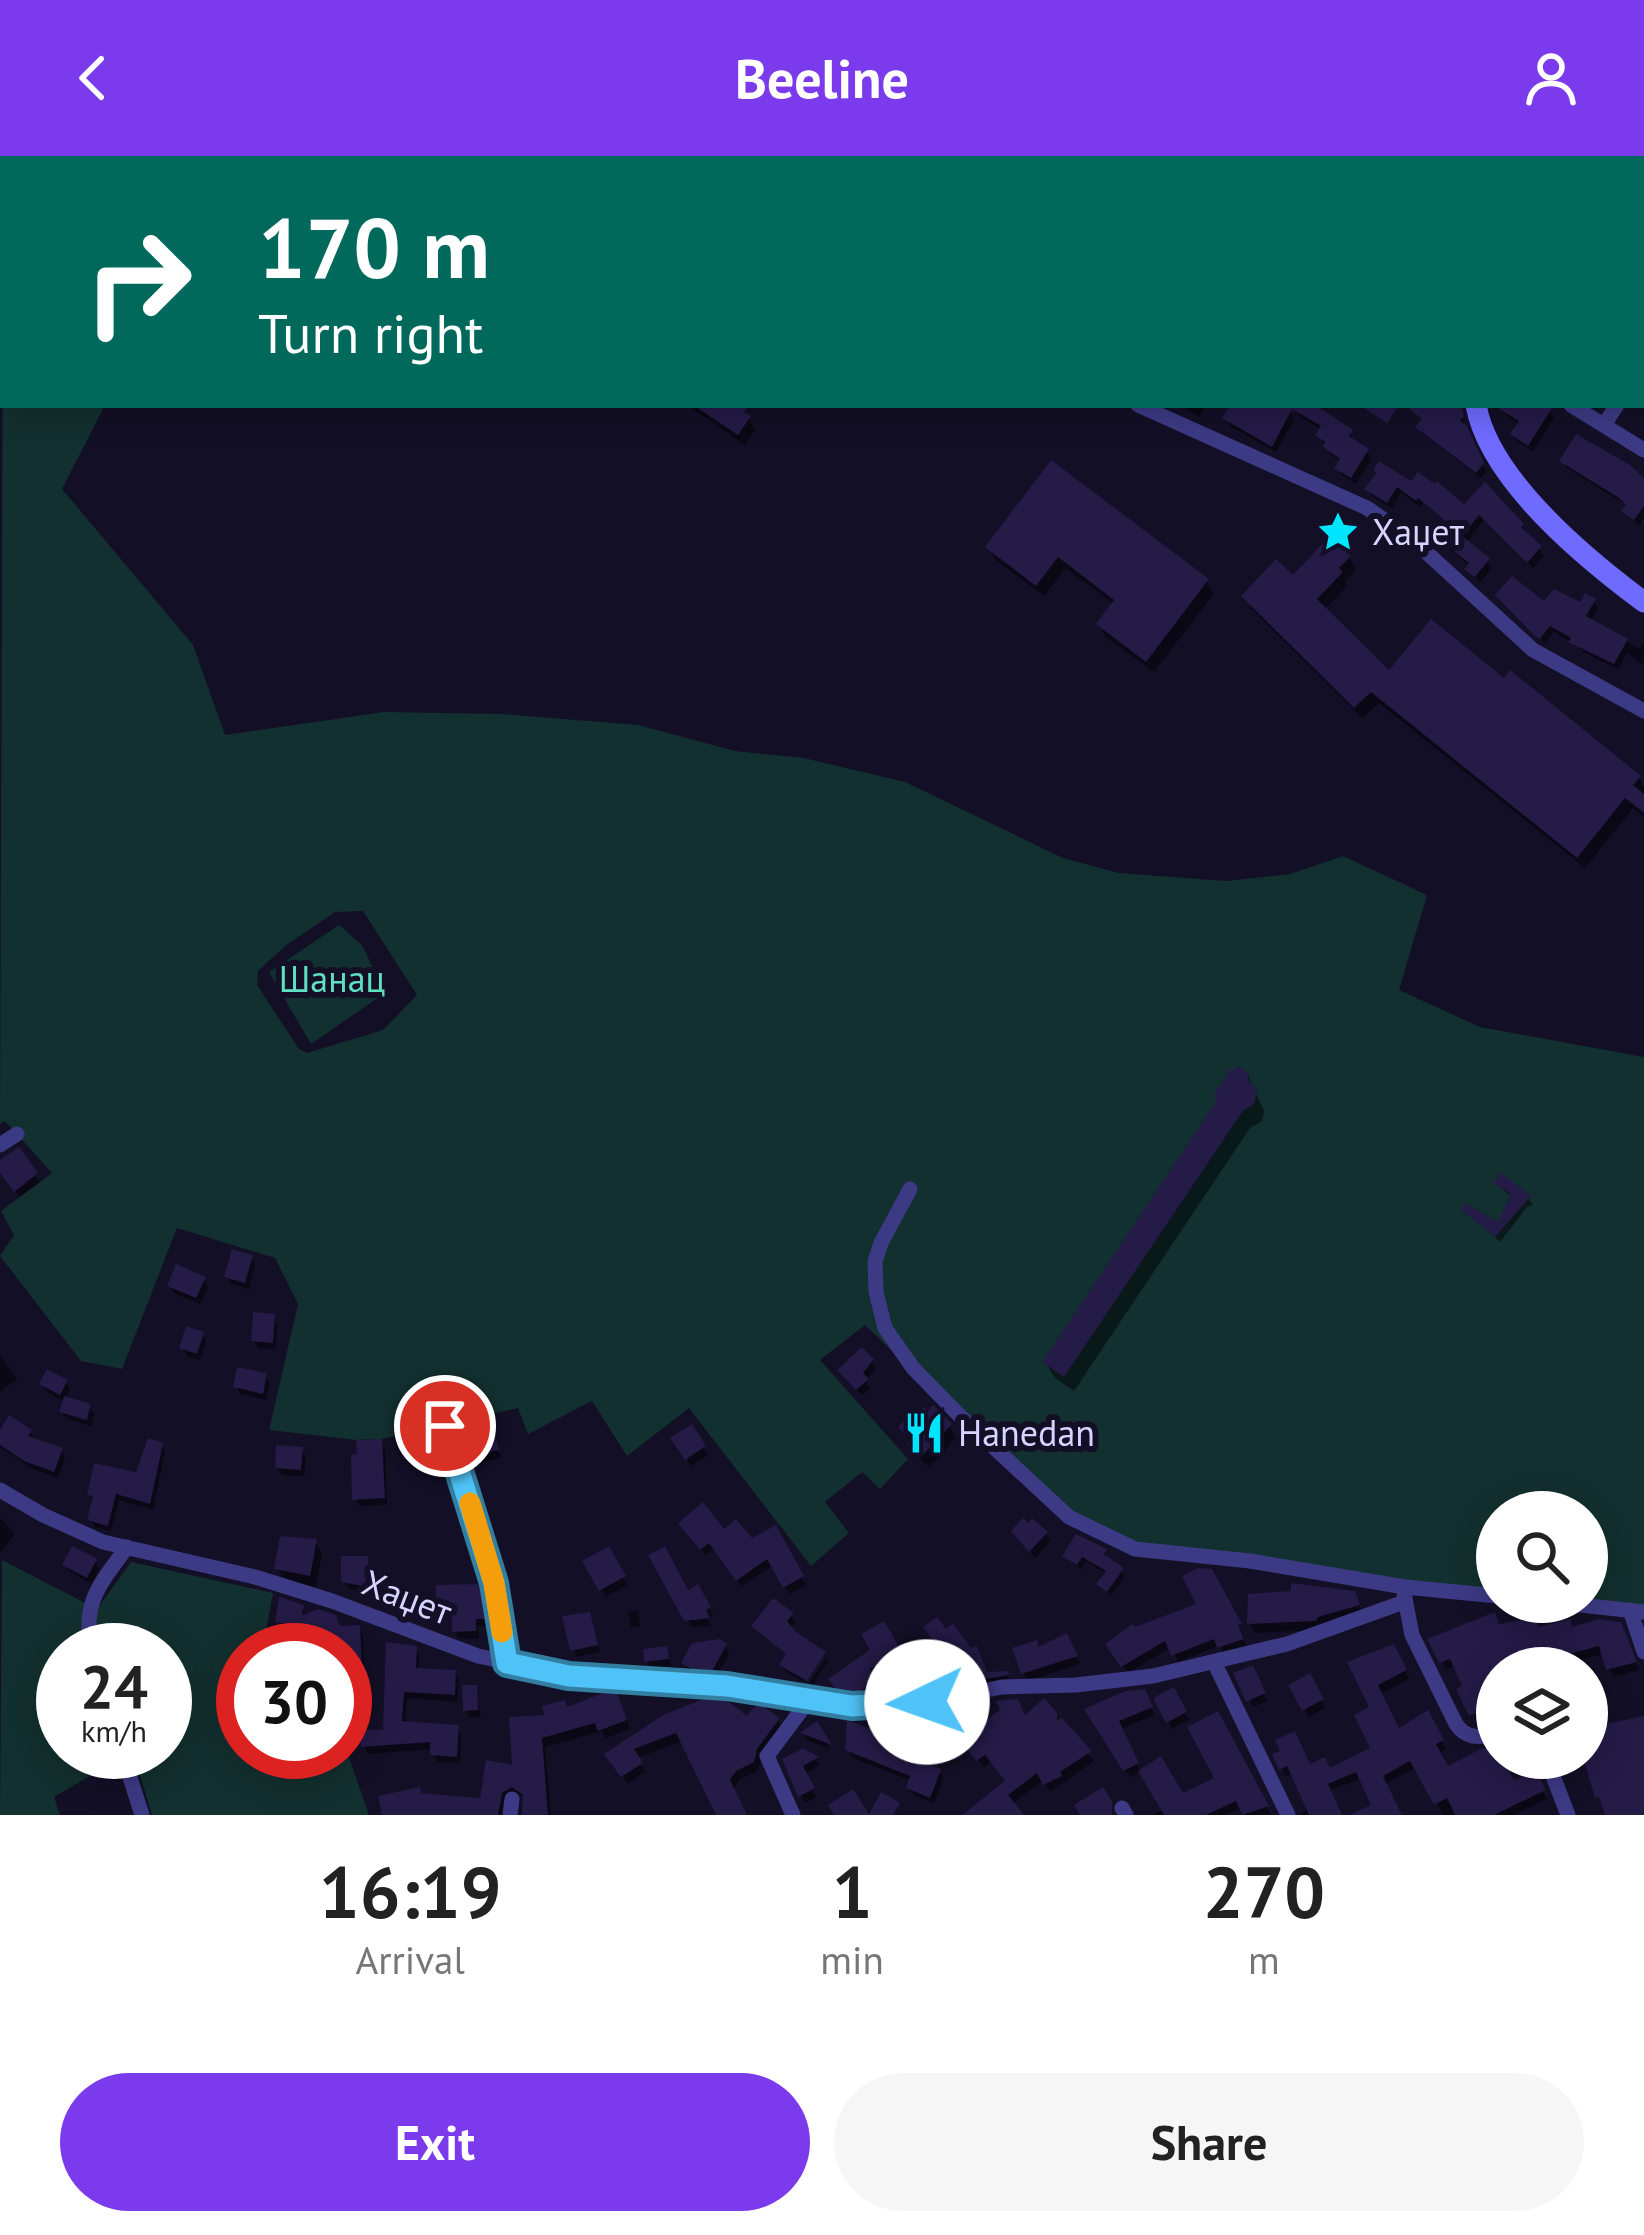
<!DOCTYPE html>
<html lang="en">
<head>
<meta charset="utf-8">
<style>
  body { margin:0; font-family:"PT Sans",sans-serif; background:#f6f6f6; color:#222; height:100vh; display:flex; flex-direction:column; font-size:45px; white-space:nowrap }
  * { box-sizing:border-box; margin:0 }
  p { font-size:39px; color:#767676 }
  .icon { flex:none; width:66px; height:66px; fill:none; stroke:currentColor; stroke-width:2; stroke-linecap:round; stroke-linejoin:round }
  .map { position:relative; height:1659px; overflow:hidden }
  .sheet { display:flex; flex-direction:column; background:#fff; flex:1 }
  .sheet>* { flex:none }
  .banner { position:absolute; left:0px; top:0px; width:1644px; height:252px; box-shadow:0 6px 30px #0003; background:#00695c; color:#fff; overflow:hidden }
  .fabs { position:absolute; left:1476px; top:1335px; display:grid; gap:24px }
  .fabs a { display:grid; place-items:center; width:132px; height:132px; border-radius:50%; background:#fff; box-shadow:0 6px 30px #0003; font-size:60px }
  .speed { position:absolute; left:36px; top:1467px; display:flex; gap:24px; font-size:60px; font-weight:700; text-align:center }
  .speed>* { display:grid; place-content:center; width:156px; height:156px; border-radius:50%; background:#fff; box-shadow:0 6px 30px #0003; line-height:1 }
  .speed small { font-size:30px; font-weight:400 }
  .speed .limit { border:18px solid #d22; background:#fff; color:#111 }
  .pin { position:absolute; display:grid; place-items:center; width:102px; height:102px; color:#fff; margin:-51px; border:6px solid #fff; border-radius:50%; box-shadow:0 3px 12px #0007 }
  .me { position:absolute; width:132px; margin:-66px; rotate:267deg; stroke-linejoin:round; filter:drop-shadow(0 0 9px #0008) }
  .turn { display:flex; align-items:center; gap:42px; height:252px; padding:0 60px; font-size:54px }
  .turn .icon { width:156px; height:156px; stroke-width:2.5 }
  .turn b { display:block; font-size:84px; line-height:102px }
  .eta { display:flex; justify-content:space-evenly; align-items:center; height:204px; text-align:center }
  .eta b { font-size:72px; font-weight:800; line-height:84px }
  .action { display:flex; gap:24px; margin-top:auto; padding:24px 60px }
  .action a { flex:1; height:138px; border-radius:72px; background:#7c3aed; color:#fff; font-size:48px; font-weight:800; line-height:138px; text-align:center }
  .action a+a { background:#f6f6f6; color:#222 }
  header { display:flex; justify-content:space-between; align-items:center; height:156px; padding:0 60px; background:#7c3aed; color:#fff; font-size:54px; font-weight:800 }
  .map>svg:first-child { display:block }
  .green { fill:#12302f; fill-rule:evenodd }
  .shadow { fill:#0007 }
  .building { fill:#241b47 }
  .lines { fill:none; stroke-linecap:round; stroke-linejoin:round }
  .street { stroke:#3d3a85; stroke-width:15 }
  .secondary { stroke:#6f6bff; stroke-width:21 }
  .route-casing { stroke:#337fa1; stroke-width:30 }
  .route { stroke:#4fc3f7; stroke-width:21 }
  .slow { stroke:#f59e0b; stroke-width:21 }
  .labels { text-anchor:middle; stroke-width:12; stroke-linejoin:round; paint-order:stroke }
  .poi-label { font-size:36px; fill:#d9d4ff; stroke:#130f26; text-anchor:start }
  .park-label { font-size:36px; fill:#5fe0c0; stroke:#130f26 }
  .street-label { font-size:36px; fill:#d9d4ff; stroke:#130f26 }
</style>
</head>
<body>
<header><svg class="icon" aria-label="back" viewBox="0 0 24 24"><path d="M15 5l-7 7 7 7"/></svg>Beeline<svg class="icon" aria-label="person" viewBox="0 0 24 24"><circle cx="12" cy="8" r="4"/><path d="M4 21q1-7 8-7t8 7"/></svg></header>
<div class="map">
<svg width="1644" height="1659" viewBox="0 0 1644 1659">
  <rect width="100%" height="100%" fill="#130f26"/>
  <path class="green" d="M 3,135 L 3,249 L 105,249 L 62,333 L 193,489 L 225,579 L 384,556 L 503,558 L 638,569 L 735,595 L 804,602 L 905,626 L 1063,702 L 1119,717 L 1226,725 L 1290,718 L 1343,700 L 1427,739 L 1399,834 L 1480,871 L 1644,901 L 1644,1453 L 1587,1446 L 1587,1356 L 1497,1356 L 1497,1440 L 1405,1431 L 1100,1380 L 1021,1319 L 865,1169 L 820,1204 L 908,1303 L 880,1333 L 862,1316 L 825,1346 L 849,1377 L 811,1410 L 689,1252 L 627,1300 L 592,1245 L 528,1278 L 518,1252 L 382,1283 L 356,1284 L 269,1274 L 298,1148 L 275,1102 L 177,1072 L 122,1213 L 81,1205 L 0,1100 L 14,1079 L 1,1055 L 52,1017 L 5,965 L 0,968 ZM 363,755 L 417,839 L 383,874 L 307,897 L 299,893 L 257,829 L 258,815 L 285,790 L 335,756 Z
    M 339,769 L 362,789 L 385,837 L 311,888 L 269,816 Z
    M 2,1404 L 97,1453 L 131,1406 L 273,1437 L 266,1476 L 307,1480 L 312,1494 L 243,1494 L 243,1596 L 345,1596 L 345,1590 L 369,1659 L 152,1659 L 133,1596 L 165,1596 L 165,1494 L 63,1494 L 63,1596 L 131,1596 L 54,1641 L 60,1659 L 0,1659 Z"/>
  <path class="shadow" d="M 523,0 L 554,0 L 556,3 L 521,3 Z
    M 755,0 L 781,0 L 784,3 L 753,3 Z
    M 1056,0 L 1103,0 L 1108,3 L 1060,3 Z
    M 1196,0 L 1252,0 L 1256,3 L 1198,3 Z
    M 1300,0 L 1352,0 L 1356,3 L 1305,3 Z
    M 1434,0 L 1597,0 L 1593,3 Z
    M 1644,5 L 1644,114 L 1641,119 L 1641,10 Z
    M 1641,144 L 1644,146 L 1641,183 Z
    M 687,249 L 737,249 L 744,254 L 755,274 L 745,289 Z
    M 1181,249 L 1207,249 L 1199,261 Z
    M 1234,249 L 1278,249 L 1290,256 L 1294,263 L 1276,296 L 1230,270 L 1226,262 Z
    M 1300,249 L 1310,249 L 1350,276 L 1353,286 L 1367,295 L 1371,303 L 1356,328 L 1342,319 L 1338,312 L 1342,306 L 1330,298 L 1319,279 L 1322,274 L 1301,261 L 1297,254 Z
    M 1411,249 L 1461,249 L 1464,272 L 1486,316 L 1481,322 L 1423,278 L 1419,271 L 1423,266 Z
    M 1501,249 L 1553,249 L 1550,255 L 1554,262 L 1533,295 L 1518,286 L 1513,278 L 1520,268 L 1506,260 Z
    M 1563,305 L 1644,323 L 1644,361 L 1639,369 L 1625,355 L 1628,350 L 1567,312 Z
    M 1052,308 L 1206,425 L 1214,437 L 1154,516 L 1106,481 L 1099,468 L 1114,448 L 1066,412 L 1044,440 L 996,404 L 989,392 Z
    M 1379,319 L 1464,353 L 1522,369 L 1544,400 L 1533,412 L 1484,364 L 1466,387 L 1492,412 L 1480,427 L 1468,413 L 1470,410 L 1440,385 L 1436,378 L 1446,366 L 1423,347 L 1421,351 L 1401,337 L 1392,352 L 1372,340 L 1368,333 Z
    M 1349,401 L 1356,413 L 1345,425 L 1347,430 L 1324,454 L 1390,518 L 1504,526 L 1639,622 L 1644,631 L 1644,661 L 1633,652 L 1585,712 L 1379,547 L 1362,562 L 1251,452 L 1244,440 Z
    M 1594,445 L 1598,452 L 1590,466 L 1640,493 L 1644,486 L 1644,509 L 1627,497 L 1618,513 L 1594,502 L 1554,475 L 1545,488 L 1503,446 L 1581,450 Z
    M 1248,920 L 1264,955 L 1262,965 L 1250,972 L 1074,1235 L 1055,1222 L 1045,1206 Z
    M 18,995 L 40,1026 L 20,1041 L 0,1013 L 0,1008 Z
    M 1496,1028 L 1528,1042 L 1533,1049 L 1527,1051 L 1500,1086 L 1464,1054 L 1500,1070 L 1513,1042 Z
    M 251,1102 L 255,1109 L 249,1133 L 232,1128 L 228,1121 Z
    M 204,1123 L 208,1131 L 200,1148 L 174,1137 L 170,1130 Z
    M 273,1161 L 277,1169 L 276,1193 L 258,1192 L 254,1184 Z
    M 202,1178 L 206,1186 L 200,1204 L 187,1200 L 183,1192 Z
    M 0,1199 L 17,1223 L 0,1236 Z
    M 871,1205 L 876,1212 L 866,1225 L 870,1232 L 862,1239 L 845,1222 Z
    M 265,1220 L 270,1227 L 266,1244 L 241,1238 L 236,1231 Z
    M 66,1226 L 70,1233 L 65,1244 L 89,1251 L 94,1258 L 91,1270 L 67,1263 L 62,1256 L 65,1246 L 47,1236 L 42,1228 Z
    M 488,1263 L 501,1302 L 477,1307 L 472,1300 Z
    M 949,1270 L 956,1282 L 929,1311 L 918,1301 L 902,1271 Z
    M 691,1272 L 708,1299 L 691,1310 L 674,1283 Z
    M 30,1276 L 35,1286 L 61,1295 L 65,1302 L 58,1322 L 31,1312 L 0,1291 L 0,1279 Z
    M 380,1286 L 385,1293 L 387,1349 L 360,1350 L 355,1343 Z
    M 161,1289 L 165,1296 L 153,1354 L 119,1344 L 111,1375 L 95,1371 L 90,1364 L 95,1346 L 90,1338 L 138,1320 Z
    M 301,1294 L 306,1301 L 304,1320 L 282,1319 L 278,1311 Z
    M 0,1362 L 15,1378 L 0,1396 Z
    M 775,1373 L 806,1429 L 789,1438 L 773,1409 L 742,1430 L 715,1392 L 706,1399 L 686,1375 L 724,1377 L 751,1386 Z
    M 1045,1377 L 1050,1385 L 1035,1402 L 1019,1383 Z
    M 315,1385 L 322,1398 L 316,1431 L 285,1425 L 278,1413 Z
    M 608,1394 L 627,1429 L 606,1441 L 587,1406 Z
    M 1105,1395 L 1107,1404 L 1125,1420 L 1111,1440 L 1100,1428 L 1107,1418 L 1086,1405 L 1081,1413 L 1066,1400 Z
    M 652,1400 L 687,1438 L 697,1432 L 713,1460 L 707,1463 L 711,1470 L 692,1471 Z
    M 367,1403 L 371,1417 L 388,1417 L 393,1441 L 349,1433 L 344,1425 Z
    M 95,1405 L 99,1413 L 91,1428 L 70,1416 L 65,1408 Z
    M 1211,1416 L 1242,1475 L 1246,1491 L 1224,1499 L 1219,1490 L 1178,1506 L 1171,1491 L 1128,1517 L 1109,1489 L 1201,1449 Z
    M 480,1431 L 489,1470 L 478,1470 L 479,1482 L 459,1483 L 455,1475 L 454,1453 L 444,1454 L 439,1446 Z
    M 1359,1448 L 1363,1459 L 1321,1474 L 1255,1477 L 1250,1468 Z
    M 302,1451 L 307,1460 L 340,1473 L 359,1472 L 363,1480 L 366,1560 L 354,1563 L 349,1556 L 345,1494 L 327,1494 L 318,1479 L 283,1473 L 278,1466 Z
    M 628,1455 L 638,1455 L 640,1470 L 631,1471 Z
    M 589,1459 L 600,1496 L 577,1501 L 573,1494 Z
    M 791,1459 L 795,1466 L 789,1473 L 822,1497 L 803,1525 L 786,1516 L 782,1509 L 788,1500 L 755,1470 Z
    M 1535,1465 L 1540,1474 L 1624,1477 L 1639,1514 L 1613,1521 L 1604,1498 L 1549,1512 L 1497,1512 L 1497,1559 L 1476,1566 L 1456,1510 L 1446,1513 L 1431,1484 Z
    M 883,1469 L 903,1503 L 873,1521 L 878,1531 L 858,1545 L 844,1542 L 836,1532 L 874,1494 Z
    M 1066,1481 L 1080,1508 L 1028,1525 L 1023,1517 L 1039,1494 Z
    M 725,1490 L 729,1497 L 715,1523 L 703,1523 L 689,1515 L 685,1507 Z
    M 415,1492 L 419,1500 L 419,1515 L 454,1517 L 459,1524 L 457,1546 L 407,1542 L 405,1568 L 457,1572 L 461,1580 L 460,1607 L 437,1606 L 433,1593 L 368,1598 L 364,1590 L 386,1577 Z
    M 1393,1492 L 1409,1523 L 1380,1538 L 1399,1576 L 1427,1558 L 1446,1593 L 1438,1598 L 1447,1614 L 1494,1594 L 1513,1628 L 1535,1618 L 1547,1643 L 1514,1659 L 1443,1659 L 1417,1611 L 1384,1629 L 1399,1659 L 1357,1659 L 1375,1650 L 1362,1622 L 1328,1635 L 1340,1659 L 1300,1659 L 1324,1638 L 1293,1617 L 1286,1620 L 1276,1600 L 1330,1615 L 1374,1594 L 1373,1552 L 1351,1508 Z
    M 666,1493 L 671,1510 L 651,1512 L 647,1505 Z
    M 826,1502 L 828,1505 L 812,1530 L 809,1528 Z
    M 1006,1518 L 1010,1525 L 961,1533 L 957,1527 Z
    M 1237,1519 L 1256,1520 L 1267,1545 L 1253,1551 Z
    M 1308,1521 L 1325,1552 L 1309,1561 L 1292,1530 Z
    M 475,1532 L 481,1561 L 470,1562 L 466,1554 Z
    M 1173,1535 L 1189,1564 L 1172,1573 L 1157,1543 Z
    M 1148,1544 L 1154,1559 L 1121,1573 L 1140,1616 L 1130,1621 L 1088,1554 Z
    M 620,1547 L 630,1573 L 606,1582 L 602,1575 L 545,1591 L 551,1659 L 524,1659 L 527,1641 L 514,1639 L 504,1659 L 385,1659 L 422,1640 L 482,1645 L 516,1612 L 548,1561 L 567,1554 Z
    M 1217,1558 L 1271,1659 L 1246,1659 L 1243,1652 L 1225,1659 L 1153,1659 L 1218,1624 Z
    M 1055,1559 L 1094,1605 L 1050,1636 L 1044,1624 L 1011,1648 L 1020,1659 L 964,1659 L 1008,1627 L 992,1605 L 983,1611 L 969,1592 L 1025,1562 Z
    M 664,1562 L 778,1565 L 783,1573 L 761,1602 L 758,1615 L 740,1623 L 733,1634 L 745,1659 L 719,1659 L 683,1585 L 636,1602 L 645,1616 L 628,1628 L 613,1607 Z
    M 816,1569 L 830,1593 L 807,1584 L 804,1577 Z
    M 898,1587 L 903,1594 L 900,1601 L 939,1616 L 943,1623 L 934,1647 L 913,1639 L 909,1632 L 912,1625 L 853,1602 L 848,1594 Z
    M 803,1595 L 820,1609 L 805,1618 L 816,1641 L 805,1647 L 785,1605 Z"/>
  <path class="building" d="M 693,249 L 749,249 L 744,256 L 751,260 L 738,279 Z
    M 1230,249 L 1284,249 L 1292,253 L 1272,291 L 1222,262 Z
    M 1285,249 L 1315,249 L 1353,274 L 1349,280 L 1369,293 L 1351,322 L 1334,312 L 1340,303 L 1323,291 L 1325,286 L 1315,279 L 1321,270 Z
    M 1360,249 L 1399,249 L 1387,267 Z
    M 1405,249 L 1461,250 L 1464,260 L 1460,265 L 1467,270 L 1484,307 L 1476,317 L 1415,271 L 1422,263 Z
    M 1493,249 L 1554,249 L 1528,290 L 1510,278 L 1519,265 Z
    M 1576,278 L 1630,309 L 1644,322 L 1644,350 L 1634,364 L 1621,355 L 1626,349 L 1619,342 L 1559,305 Z
    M 1051,304 L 1209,423 L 1146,506 L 1096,468 L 1114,444 L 1058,401 L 1036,430 L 985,391 Z
    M 1379,305 L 1411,325 L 1418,316 L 1435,328 L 1437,325 L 1464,348 L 1485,326 L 1524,368 L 1521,371 L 1542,390 L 1527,407 L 1479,359 L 1462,380 L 1490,402 L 1475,421 L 1464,413 L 1469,407 L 1432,378 L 1444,364 L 1418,342 L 1416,345 L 1397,331 L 1387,347 L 1364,333 L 1377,317 L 1373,314 Z
    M 1327,383 L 1351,400 L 1339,412 L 1343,416 L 1317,443 L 1389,514 L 1431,463 L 1504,522 L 1510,514 L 1641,620 L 1633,629 L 1644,638 L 1644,657 L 1625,642 L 1577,702 L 1371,536 L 1354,552 L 1241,440 L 1276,403 L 1293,419 Z
    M 1512,420 L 1544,445 L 1554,433 L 1580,446 L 1585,437 L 1596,443 L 1586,460 L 1628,483 L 1614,508 L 1568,486 L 1571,482 L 1550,470 L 1540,483 L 1536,481 L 1495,439 Z
    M 1238,910 L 1250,918 L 1247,922 L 1257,935 L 1254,948 L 1242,956 L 1064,1221 L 1042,1206 L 1217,944 L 1213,940 L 1231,912 L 1234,915 Z
    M 19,991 L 38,1017 L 14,1036 L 0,1017 L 0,1004 Z
    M 1501,1017 L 1531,1040 L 1495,1081 L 1461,1054 L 1465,1047 L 1498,1066 L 1511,1038 L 1493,1027 Z
    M 232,1093 L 253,1099 L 245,1127 L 224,1121 Z
    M 176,1108 L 206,1121 L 196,1142 L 167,1130 Z
    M 253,1156 L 275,1158 L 273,1187 L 251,1185 Z
    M 186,1170 L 204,1176 L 197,1198 L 179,1192 Z
    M 862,1191 L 874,1203 L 863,1217 L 869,1223 L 856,1234 L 837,1214 Z
    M 237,1211 L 267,1217 L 263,1238 L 233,1231 Z
    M 47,1213 L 68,1224 L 60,1239 L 39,1228 Z
    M 64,1240 L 91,1248 L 87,1264 L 59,1256 Z
    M 933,1249 L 952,1268 L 921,1301 L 907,1288 L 911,1283 L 898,1271 L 909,1260 L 913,1264 L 924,1251 L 928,1255 Z
    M 9,1259 L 32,1274 L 28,1280 L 63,1292 L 54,1316 L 24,1305 L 0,1289 L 0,1274 Z
    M 489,1259 L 499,1294 L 470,1301 L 462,1267 Z
    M 692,1268 L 706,1290 L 685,1304 L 670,1282 Z
    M 148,1282 L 163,1287 L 150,1348 L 116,1338 L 108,1370 L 87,1364 L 93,1340 L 87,1339 L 94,1307 L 136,1316 Z
    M 382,1283 L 385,1342 L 352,1344 L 351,1299 L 357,1298 L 356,1284 Z
    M 276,1289 L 303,1291 L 301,1314 L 275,1312 Z
    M 703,1346 L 724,1373 L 736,1363 L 752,1382 L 776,1369 L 804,1420 L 783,1432 L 767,1403 L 736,1425 L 709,1387 L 700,1394 L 678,1367 Z
    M 1023,1362 L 1028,1367 L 1032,1362 L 1048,1376 L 1029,1396 L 1011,1375 Z
    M 1076,1378 L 1107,1393 L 1104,1398 L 1124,1412 L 1107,1436 L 1096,1428 L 1106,1415 L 1082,1401 L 1077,1409 L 1062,1400 Z
    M 280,1380 L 317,1383 L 310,1420 L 274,1413 Z
    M 72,1390 L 97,1403 L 87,1422 L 62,1409 Z
    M 609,1390 L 626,1420 L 599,1435 L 582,1405 Z
    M 665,1390 L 688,1434 L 698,1428 L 711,1451 L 706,1454 L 710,1462 L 684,1465 L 648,1399 Z
    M 341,1400 L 368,1400 L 368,1414 L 390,1414 L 390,1435 L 341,1426 Z
    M 1198,1412 L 1212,1413 L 1242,1468 L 1238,1468 L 1244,1483 L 1217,1492 L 1214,1483 L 1171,1500 L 1165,1485 L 1121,1511 L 1105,1488 L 1132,1468 L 1135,1471 L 1196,1448 L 1182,1420 Z
    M 1291,1427 L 1355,1435 L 1360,1449 L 1318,1461 L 1316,1465 L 1247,1468 L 1248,1438 L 1291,1435 Z
    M 482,1428 L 487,1463 L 476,1463 L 476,1475 L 452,1476 L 451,1447 L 436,1447 L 436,1429 Z
    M 279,1441 L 304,1449 L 302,1459 L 318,1453 L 336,1459 L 340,1470 L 360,1469 L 364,1553 L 347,1557 L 345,1494 L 323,1494 L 311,1472 L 275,1466 Z
    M 773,1442 L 794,1457 L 787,1465 L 796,1476 L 826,1496 L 807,1525 L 779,1509 L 786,1498 L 751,1470 Z
    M 590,1456 L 598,1489 L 570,1495 L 562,1460 Z
    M 1495,1456 L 1499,1468 L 1536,1462 L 1538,1471 L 1570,1463 L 1572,1471 L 1599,1463 L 1621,1466 L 1637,1506 L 1606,1514 L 1599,1490 L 1546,1504 L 1550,1512 L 1497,1512 L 1497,1547 L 1469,1560 L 1456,1533 L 1462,1530 L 1450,1503 L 1439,1507 L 1427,1483 Z
    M 937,1461 L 946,1473 L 953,1468 L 971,1492 L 977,1490 L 987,1516 L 1008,1515 L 1009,1519 L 954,1528 L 943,1499 L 923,1471 Z
    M 884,1465 L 902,1495 L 870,1513 L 877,1522 L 857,1538 L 837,1535 L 828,1523 L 870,1494 L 861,1478 Z
    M 1067,1477 L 1078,1500 L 1021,1518 L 1012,1492 L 1037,1484 L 1039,1491 Z
    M 720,1483 L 727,1488 L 711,1517 L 697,1516 L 681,1507 L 692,1487 Z
    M 386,1486 L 417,1490 L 416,1512 L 456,1514 L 455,1539 L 404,1536 L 402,1565 L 459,1569 L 457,1601 L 430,1599 L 430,1586 L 361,1591 L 360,1574 L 383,1574 Z
    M 1394,1488 L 1407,1514 L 1378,1529 L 1399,1572 L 1428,1554 L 1444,1584 L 1436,1588 L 1448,1610 L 1480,1593 L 1496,1591 L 1497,1602 L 1502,1602 L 1514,1624 L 1536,1614 L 1546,1634 L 1494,1659 L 1455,1659 L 1447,1642 L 1434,1649 L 1410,1605 L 1383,1620 L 1402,1659 L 1350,1659 L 1371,1649 L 1356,1616 L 1328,1628 L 1342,1659 L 1309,1659 L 1287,1610 L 1279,1614 L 1272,1598 L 1280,1595 L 1275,1584 L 1295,1575 L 1310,1608 L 1325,1601 L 1330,1612 L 1370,1592 L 1354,1559 L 1369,1551 L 1347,1506 Z
    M 667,1490 L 669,1503 L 644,1506 L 643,1493 Z
    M 1253,1509 L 1266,1537 L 1246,1546 L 1233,1517 Z
    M 1310,1517 L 1324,1543 L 1302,1555 L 1288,1529 Z
    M 462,1529 L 477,1529 L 478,1554 L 463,1555 Z
    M 1174,1531 L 1187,1556 L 1166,1567 L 1153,1542 Z
    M 1145,1533 L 1153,1551 L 1119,1565 L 1139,1607 L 1123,1615 L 1084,1553 L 1125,1535 Z
    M 611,1534 L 616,1534 L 627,1564 L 598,1575 L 595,1567 L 542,1582 L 548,1659 L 522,1659 L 523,1639 L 512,1631 L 502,1637 L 498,1659 L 382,1659 L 378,1640 L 420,1631 L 421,1637 L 480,1642 L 486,1604 L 512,1609 L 509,1561 L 544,1559 L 542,1550 L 565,1544 L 567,1551 Z
    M 709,1541 L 724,1542 L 747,1560 L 758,1547 L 780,1562 L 757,1593 L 754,1606 L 736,1615 L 730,1624 L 747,1659 L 716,1659 L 676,1577 L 634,1593 L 643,1607 L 621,1621 L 604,1598 L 663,1559 Z
    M 1044,1542 L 1057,1557 L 1057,1564 L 1062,1562 L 1092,1595 L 1060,1616 L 1062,1620 L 1043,1629 L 1037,1617 L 1008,1639 L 1024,1659 L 962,1659 L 1005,1625 L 985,1599 L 976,1605 L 960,1583 L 1000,1554 L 996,1545 L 1018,1543 L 1025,1559 Z
    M 1218,1555 L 1269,1650 L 1242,1659 L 1236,1645 L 1206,1659 L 1164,1659 L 1138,1615 L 1161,1600 L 1183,1637 L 1214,1622 L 1187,1571 Z
    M 1644,1560 L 1644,1659 L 1605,1659 L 1599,1641 L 1595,1642 L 1583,1602 L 1587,1602 L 1587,1572 Z
    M 847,1564 L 901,1584 L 896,1596 L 941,1613 L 930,1642 L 906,1632 L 910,1620 L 845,1594 Z
    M 817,1565 L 832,1589 L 800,1577 Z
    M 803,1592 L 819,1601 L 803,1610 L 815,1632 L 798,1641 L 782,1603 Z
    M 1103,1631 L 1112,1645 L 1112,1659 L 1080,1659 L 1074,1649 Z
    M 853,1633 L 869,1658 L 881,1636 L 900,1647 L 893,1659 L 834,1659 L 828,1649 Z"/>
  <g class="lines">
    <path class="street" d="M 676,0 L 681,3
      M 1138,0 L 1142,3
      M 1414,0 L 1421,3
      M 1641,128 L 1644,130
      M 1641,211 L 1644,206
      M 1138,249 L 1367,352 L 1413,384 L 1533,494 L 1644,555
      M 1571,249 L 1644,294
      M 1604,269 L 1617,249
      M 0,989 L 17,978
      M 910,1033 L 881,1087 L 875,1106 L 876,1136 L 885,1172 L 913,1212 L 959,1259 L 1069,1361 L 1135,1393 L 1250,1405 L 1405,1431 L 1497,1440
      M 445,1270 L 494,1427 L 507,1507
      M 0,1334 L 43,1359 L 103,1386 L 255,1421 L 332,1445 L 478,1500 L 569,1519 L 727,1530 L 852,1550 L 927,1546 L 1002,1531 L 1076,1529 L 1153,1520 L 1287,1488 L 1404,1446
      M 1404,1437 L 1412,1479 L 1456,1568 C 1467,1584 1479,1581 1497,1579
      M 1554,1446 L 1644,1456
      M 1630,1454 L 1644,1496
      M 91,1494 C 82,1446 100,1428 127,1391
      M 1214,1506 L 1288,1659
      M 122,1596 L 142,1659
      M 1546,1602 L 1568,1659
      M 1122,1652 L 1126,1659
      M 510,1659 L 512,1643
      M 793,1659 L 767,1600 L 809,1544"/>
    <path class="secondary" d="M 1601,3 L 1603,0
      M 1476,249 C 1489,323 1586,403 1644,446"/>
  </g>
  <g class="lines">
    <g class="route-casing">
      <path id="route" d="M 445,1270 L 494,1427 L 507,1507 L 569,1520 L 727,1530 L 852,1550 L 927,1546"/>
    </g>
    <use href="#route" class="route"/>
    <path class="slow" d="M 470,1347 L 494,1427 L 502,1476"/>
  </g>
  <defs>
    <g id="sight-bare" transform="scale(3.24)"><path d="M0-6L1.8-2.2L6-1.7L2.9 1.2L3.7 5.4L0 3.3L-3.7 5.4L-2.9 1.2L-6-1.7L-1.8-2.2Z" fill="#00e5ff" stroke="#130f26" stroke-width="2.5" paint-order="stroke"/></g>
    <g id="restaurant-bare" transform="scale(3.24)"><path d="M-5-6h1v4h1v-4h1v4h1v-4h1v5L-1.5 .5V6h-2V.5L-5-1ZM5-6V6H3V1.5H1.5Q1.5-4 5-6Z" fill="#00e5ff" stroke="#130f26" stroke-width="2.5" paint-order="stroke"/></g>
  </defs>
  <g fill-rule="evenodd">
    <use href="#sight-bare" x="1338" y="376"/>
    <use href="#restaurant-bare" x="924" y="1277"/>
  </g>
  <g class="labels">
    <g class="poi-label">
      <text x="1372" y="389">Хаџет</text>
      <text x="958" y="1290">Hanedan</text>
    </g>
    <g class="park-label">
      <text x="332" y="836">Шанац</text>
    </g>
    <g class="street-label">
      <text transform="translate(407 1441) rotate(21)" y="13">Хаџет</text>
    </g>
  </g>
</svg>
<div class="fabs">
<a><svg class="icon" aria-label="search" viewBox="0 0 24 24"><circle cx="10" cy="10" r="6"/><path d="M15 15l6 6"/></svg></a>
<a><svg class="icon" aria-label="layers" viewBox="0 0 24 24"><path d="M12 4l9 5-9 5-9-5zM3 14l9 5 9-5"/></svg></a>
</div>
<div class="speed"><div>24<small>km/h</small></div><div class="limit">30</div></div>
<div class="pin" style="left:445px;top:1270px;background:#d93025"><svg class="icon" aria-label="arrive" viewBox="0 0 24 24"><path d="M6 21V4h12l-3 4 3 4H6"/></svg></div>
<svg class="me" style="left:927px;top:1546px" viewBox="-20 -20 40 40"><circle r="19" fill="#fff"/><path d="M0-13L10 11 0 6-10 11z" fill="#4fc3f7"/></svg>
<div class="banner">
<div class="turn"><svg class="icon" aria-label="right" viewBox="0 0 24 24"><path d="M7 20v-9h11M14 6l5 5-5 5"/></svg><div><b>170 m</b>Turn right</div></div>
</div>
</div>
<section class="sheet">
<div class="eta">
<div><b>16:19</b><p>Arrival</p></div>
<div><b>1</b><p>min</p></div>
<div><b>270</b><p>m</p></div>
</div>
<div class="action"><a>Exit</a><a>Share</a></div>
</section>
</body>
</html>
